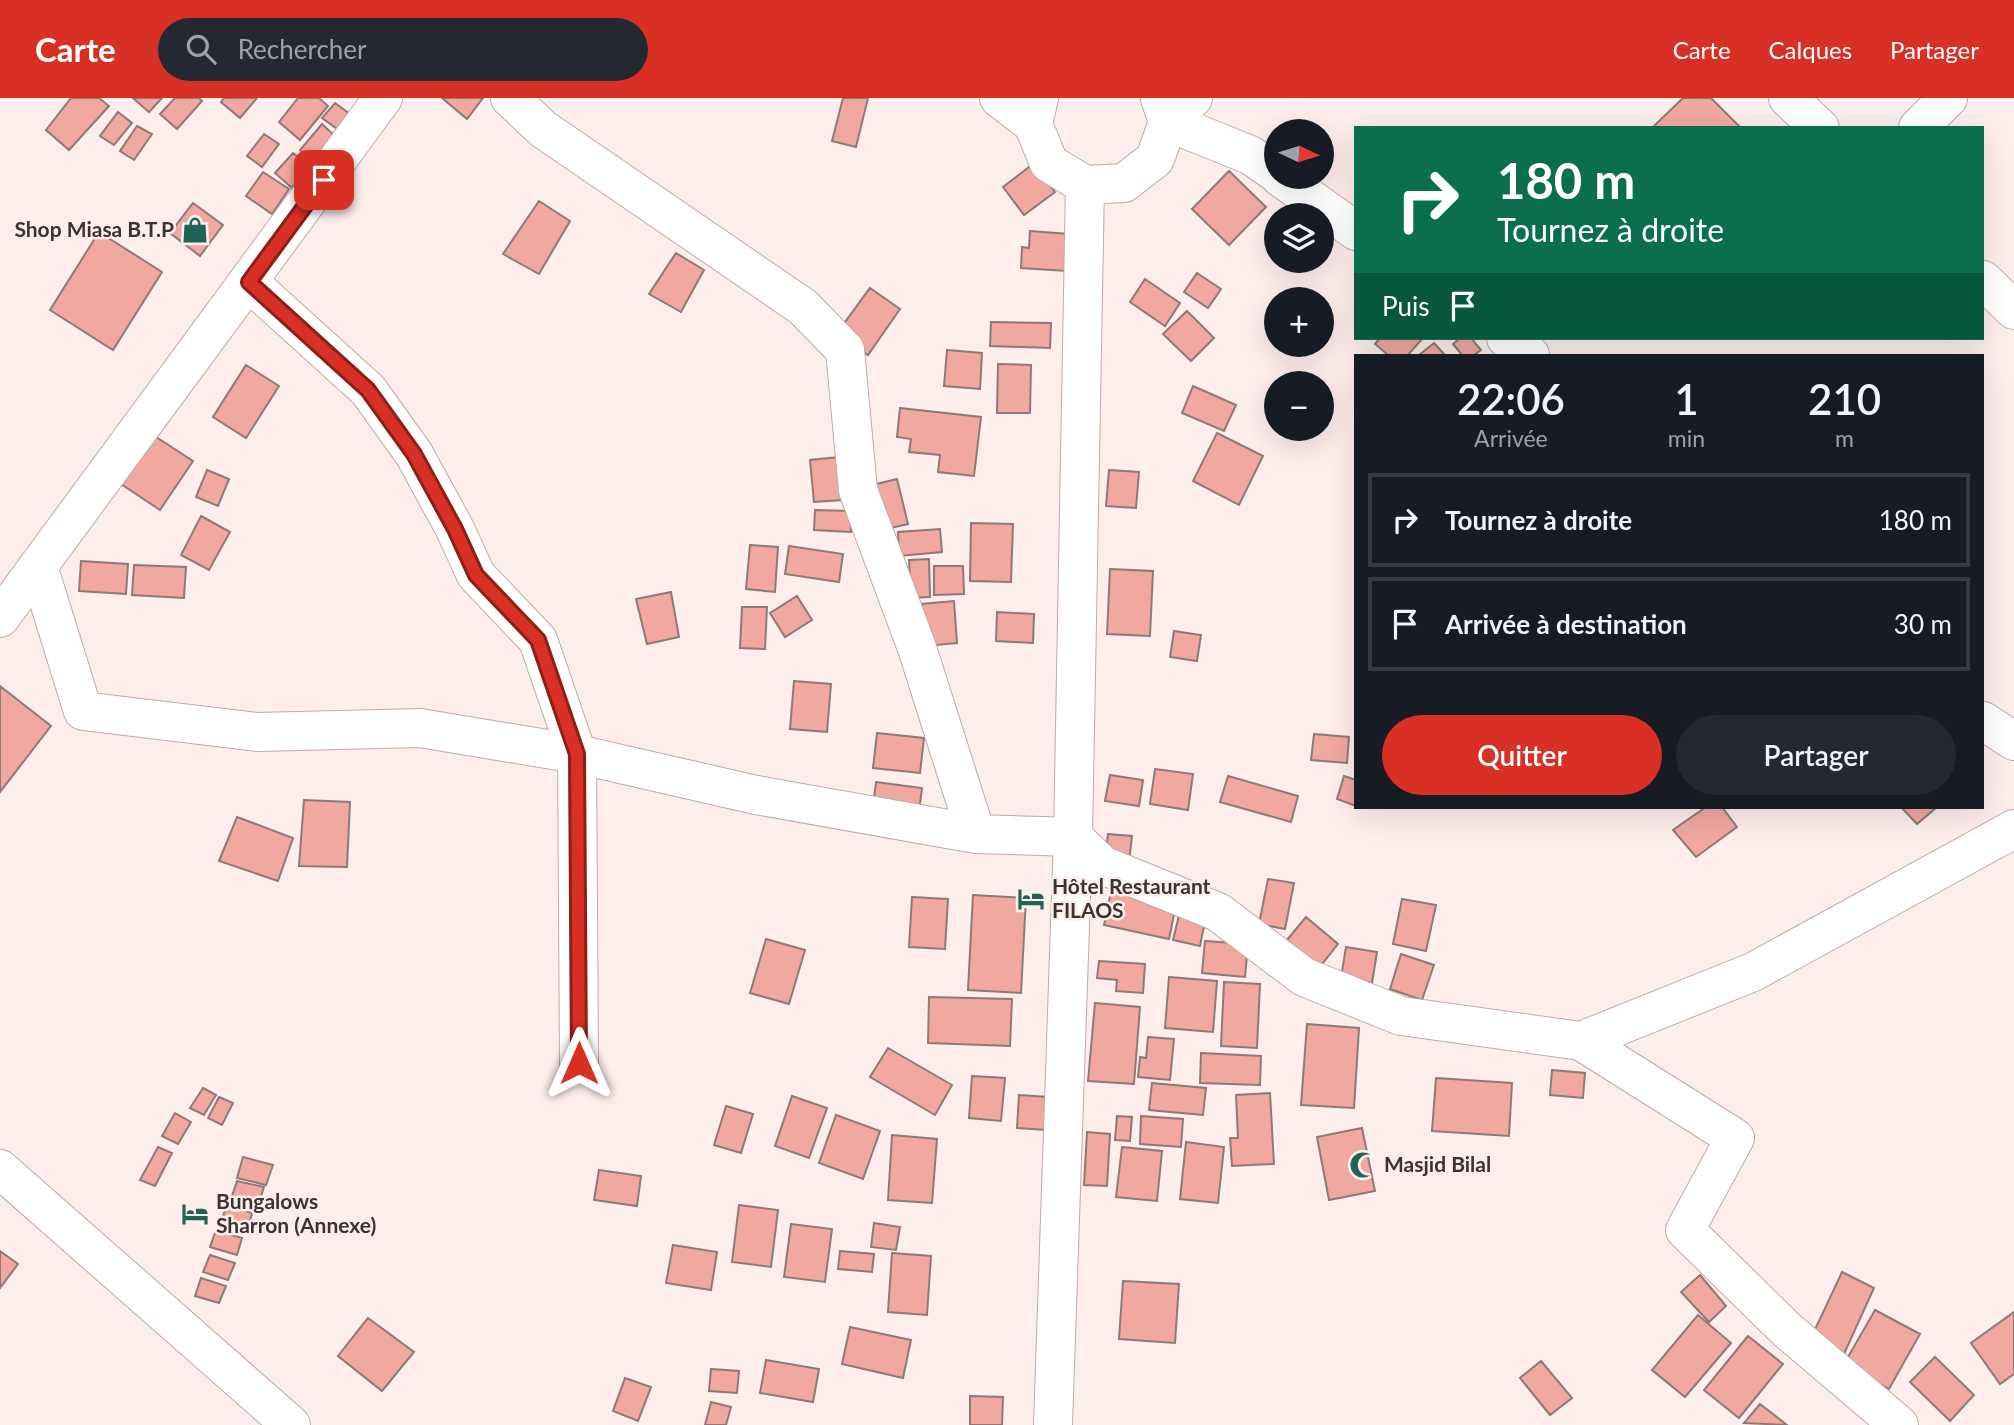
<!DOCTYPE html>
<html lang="fr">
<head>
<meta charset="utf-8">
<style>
  body { margin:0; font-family:Lato,sans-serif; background:#242831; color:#f1f3f6; height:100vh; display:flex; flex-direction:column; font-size:26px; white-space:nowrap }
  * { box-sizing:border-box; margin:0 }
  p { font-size:23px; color:#9ea1a6 }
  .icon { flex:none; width:38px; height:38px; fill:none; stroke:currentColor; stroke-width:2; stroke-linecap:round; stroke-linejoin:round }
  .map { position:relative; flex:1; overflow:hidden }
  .details { position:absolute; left:1354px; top:256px; width:630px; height:455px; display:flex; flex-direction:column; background:#171b24; border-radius:0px; box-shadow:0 7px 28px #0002 }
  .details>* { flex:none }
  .banner { position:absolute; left:1354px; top:28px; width:630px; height:214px; border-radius:0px; box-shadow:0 7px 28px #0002; background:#0b6e4f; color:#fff; overflow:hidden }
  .needle { width:46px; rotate:94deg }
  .fabs { position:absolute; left:1264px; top:21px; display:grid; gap:14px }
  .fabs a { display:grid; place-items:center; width:70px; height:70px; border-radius:50%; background:#171b24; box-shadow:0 7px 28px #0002; font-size:35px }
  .pin { position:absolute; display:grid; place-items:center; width:60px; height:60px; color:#fff; margin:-30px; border-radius:14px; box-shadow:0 4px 10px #0006 }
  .me { position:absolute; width:77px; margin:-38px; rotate:0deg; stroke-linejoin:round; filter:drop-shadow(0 0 5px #0008) }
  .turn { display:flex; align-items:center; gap:24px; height:147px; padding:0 28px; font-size:32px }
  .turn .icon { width:91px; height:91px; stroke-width:2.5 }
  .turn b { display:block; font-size:49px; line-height:60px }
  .then { display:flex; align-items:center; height:66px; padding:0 28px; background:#0003; gap:14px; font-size:26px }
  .eta { display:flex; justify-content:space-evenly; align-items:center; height:119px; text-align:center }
  .eta b { font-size:42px; font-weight:600; line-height:49px }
  .action { display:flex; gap:14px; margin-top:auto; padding:14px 28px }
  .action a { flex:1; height:80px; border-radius:42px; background:#d93025; color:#fff; font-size:28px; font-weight:600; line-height:80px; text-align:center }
  .action a+a { background:#242831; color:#f1f3f6 }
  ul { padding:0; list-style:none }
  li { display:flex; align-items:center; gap:21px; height:94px; margin:0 14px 10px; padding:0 14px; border:4px solid #363941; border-radius:0px }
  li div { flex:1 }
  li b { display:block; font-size:26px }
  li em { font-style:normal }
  header { display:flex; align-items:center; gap:42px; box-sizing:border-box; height:98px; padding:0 35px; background:#d93025; color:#fff }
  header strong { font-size:33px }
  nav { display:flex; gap:38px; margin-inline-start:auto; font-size:24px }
  .search { width:490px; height:63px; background:#242831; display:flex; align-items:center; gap:18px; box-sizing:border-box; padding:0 24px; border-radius:38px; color:#9ea1a6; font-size:26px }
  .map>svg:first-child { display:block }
  .building { fill:#f0a8a1; stroke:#8f7976; stroke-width:2 }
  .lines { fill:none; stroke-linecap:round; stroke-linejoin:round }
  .minor-casing { stroke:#c1a9a7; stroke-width:40 }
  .major-casing { stroke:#c1a9a7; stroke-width:40 }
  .minor { stroke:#fff; stroke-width:38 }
  .major { stroke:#fff; stroke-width:38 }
  .route-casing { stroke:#8d1f18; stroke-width:18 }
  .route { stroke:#d93025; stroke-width:12 }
  .labels { text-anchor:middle; stroke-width:5; stroke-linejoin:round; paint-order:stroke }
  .poi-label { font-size:21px; font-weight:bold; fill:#3b3231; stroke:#fdeeec; text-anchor:start }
</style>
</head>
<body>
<header>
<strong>Carte</strong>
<div class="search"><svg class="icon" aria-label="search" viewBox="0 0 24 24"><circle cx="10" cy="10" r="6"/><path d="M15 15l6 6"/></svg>Rechercher</div>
<nav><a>Carte</a><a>Calques</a><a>Partager</a></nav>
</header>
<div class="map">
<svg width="2014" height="1327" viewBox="0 0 2014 1327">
  <rect width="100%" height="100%" fill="#fdeeec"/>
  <path class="building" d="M 71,0 L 99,0 L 109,8 L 69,52 L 46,32 Z
    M 133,0 L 162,0 L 149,14 Z
    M 175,0 L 199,0 L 202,3 L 177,31 L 160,16 Z
    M 224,0 L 257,0 L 240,20 L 221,4 Z
    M 298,0 L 319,0 L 328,8 L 300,42 L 279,24 Z
    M 442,0 L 483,0 L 467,21 Z
    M 843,0 L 868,0 L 856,49 L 832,43 Z
    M 1683,0 L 1711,0 L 1741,30 L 1655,30 L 1654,28 Z
    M 335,5 L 354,19 L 343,35 L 322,20 Z
    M 118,14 L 132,25 L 114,47 L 100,38 Z
    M 322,26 L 336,39 L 315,64 L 300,52 Z
    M 137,28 L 152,36 L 134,62 L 120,53 Z
    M 264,36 L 279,46 L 262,69 L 247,58 Z
    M 293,55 L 311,69 L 292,90 L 275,75 Z
    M 1033,66 L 1055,94 L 1024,117 L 1003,89 Z
    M 1229,73 L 1266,109 L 1229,147 L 1192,111 Z
    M 263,74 L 289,91 L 272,116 L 246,98 Z
    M 539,103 L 570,123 L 539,176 L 503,156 Z
    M 193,105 L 223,127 L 200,158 L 170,135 Z
    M 1030,133 L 1069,136 L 1067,173 L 1021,170 L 1022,149 L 1029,150 Z
    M 99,134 L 162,174 L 113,252 L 50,212 Z
    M 676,155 L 704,172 L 681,214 L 649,196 Z
    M 1197,175 L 1221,191 L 1208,210 L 1184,194 Z
    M 1145,181 L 1180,205 L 1165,228 L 1130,204 Z
    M 870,190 L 900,211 L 868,257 L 837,235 Z
    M 1187,213 L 1214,240 L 1191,263 L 1163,236 Z
    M 991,224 L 1051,225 L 1050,250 L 990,248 Z
    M 1380,240 L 1423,240 L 1408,257 L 1388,257 L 1375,246 Z
    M 1460,240 L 1471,240 L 1481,252 L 1474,257 L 1462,257 L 1453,246 Z
    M 1434,245 L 1445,257 L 1419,257 Z
    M 947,252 L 982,255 L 980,291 L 944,288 Z
    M 998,266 L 1031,267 L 1030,315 L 997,315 Z
    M 246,267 L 279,288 L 246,340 L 213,319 Z
    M 1193,288 L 1236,307 L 1224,333 L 1182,315 Z
    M 900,310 L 981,319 L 974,378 L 938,374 L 940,357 L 909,354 L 911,341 L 897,339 Z
    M 1217,335 L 1263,358 L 1239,407 L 1193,383 Z
    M 153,337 L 193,363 L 160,412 L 121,386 Z
    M 838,359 L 843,402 L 814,404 L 810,362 Z
    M 207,372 L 229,381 L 218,408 L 196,399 Z
    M 1109,372 L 1139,374 L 1136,410 L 1106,408 Z
    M 897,381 L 908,426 L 882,432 L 872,387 Z
    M 815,412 L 852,413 L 851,434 L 814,432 Z
    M 201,418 L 230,434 L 209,472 L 181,457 Z
    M 971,425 L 1013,426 L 1011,484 L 970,483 Z
    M 940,431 L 942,454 L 899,458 L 898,434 Z
    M 750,447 L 778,449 L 775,494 L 746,491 Z
    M 789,448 L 843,456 L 839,484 L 785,476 Z
    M 929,461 L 930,499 L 911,500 L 909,462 Z
    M 81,463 L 128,466 L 126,496 L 79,493 Z
    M 134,467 L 186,469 L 184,500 L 132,497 Z
    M 934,468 L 963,468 L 964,496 L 934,497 Z
    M 1110,471 L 1153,473 L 1150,538 L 1107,536 Z
    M 671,494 L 679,539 L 647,546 L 636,501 Z
    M 797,498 L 812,522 L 785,539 L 770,515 Z
    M 954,503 L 957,545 L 924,548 L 921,506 Z
    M 742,509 L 767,509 L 765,551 L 740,550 Z
    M 997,514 L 1034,516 L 1033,545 L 996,543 Z
    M 1174,533 L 1201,537 L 1197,563 L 1170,559 Z
    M 794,583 L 831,586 L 827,634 L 790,631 Z
    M 0,588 L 51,628 L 0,694 Z
    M 877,635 L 924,640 L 920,675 L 873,670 Z
    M 1314,636 L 1349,639 L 1347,665 L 1311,662 Z
    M 1155,671 L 1193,676 L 1188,712 L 1150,706 Z
    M 1110,677 L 1143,682 L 1139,708 L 1105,703 Z
    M 1228,678 L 1298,698 L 1291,724 L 1220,704 Z
    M 1344,678 L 1356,682 L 1356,708 L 1337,701 Z
    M 876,684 L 922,690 L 918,722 L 872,716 Z
    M 304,702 L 350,704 L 347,769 L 299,768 Z
    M 1706,709 L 1722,709 L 1737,729 L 1696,759 L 1673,732 Z
    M 1901,709 L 1937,709 L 1917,726 Z
    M 237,719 L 293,740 L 278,783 L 219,763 Z
    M 1108,736 L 1132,738 L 1129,764 L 1105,762 Z
    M 1268,781 L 1294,785 L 1285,831 L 1259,826 Z
    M 1112,789 L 1177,802 L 1169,841 L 1104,827 Z
    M 973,797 L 1026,800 L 1021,895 L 968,892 Z
    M 912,799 L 948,801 L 945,851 L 909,849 Z
    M 1402,801 L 1436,807 L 1426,853 L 1393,846 Z
    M 1180,813 L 1206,818 L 1200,848 L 1173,842 Z
    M 1306,819 L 1338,846 L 1319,870 L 1287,842 Z
    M 766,841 L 805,852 L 789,906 L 750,895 Z
    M 1205,843 L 1248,846 L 1245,879 L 1202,875 Z
    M 1346,849 L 1377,854 L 1372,885 L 1341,880 Z
    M 1401,856 L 1434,867 L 1422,902 L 1390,891 Z
    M 1099,863 L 1145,866 L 1143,895 L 1116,893 L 1117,882 L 1097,880 Z
    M 1169,879 L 1217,883 L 1213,934 L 1165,930 Z
    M 1224,884 L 1260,886 L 1257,950 L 1221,948 Z
    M 929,899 L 1012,901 L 1010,948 L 928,945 Z
    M 1095,905 L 1140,909 L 1134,986 L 1088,983 Z
    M 1307,926 L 1359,930 L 1354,1010 L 1301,1007 Z
    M 1148,939 L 1174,941 L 1170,982 L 1138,979 L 1140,959 L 1146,960 Z
    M 888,950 L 952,987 L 935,1017 L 870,979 Z
    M 1201,955 L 1261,958 L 1260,987 L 1200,985 Z
    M 1552,972 L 1585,975 L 1583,1000 L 1550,997 Z
    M 972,978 L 1005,980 L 1001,1023 L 969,1020 Z
    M 1436,980 L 1512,985 L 1509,1038 L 1432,1033 Z
    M 1152,985 L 1206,990 L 1203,1017 L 1149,1012 Z
    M 203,990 L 216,997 L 204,1017 L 190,1010 Z
    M 1270,995 L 1274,1066 L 1232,1068 L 1230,1040 L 1238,1040 L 1236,997 Z
    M 1019,997 L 1048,999 L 1046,1032 L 1017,1030 Z
    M 792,998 L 827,1010 L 809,1060 L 775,1048 Z
    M 219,999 L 233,1005 L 222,1027 L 208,1020 Z
    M 726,1008 L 753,1016 L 741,1055 L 714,1047 Z
    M 175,1015 L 191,1024 L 178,1046 L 162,1038 Z
    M 836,1017 L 880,1033 L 863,1081 L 819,1065 Z
    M 1117,1018 L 1132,1019 L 1130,1043 L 1115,1042 Z
    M 1141,1018 L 1183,1021 L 1181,1049 L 1140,1046 Z
    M 1362,1030 L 1375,1093 L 1329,1102 L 1317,1039 Z
    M 1087,1034 L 1110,1036 L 1107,1088 L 1084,1087 Z
    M 892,1037 L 937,1041 L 932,1105 L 888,1102 Z
    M 1186,1044 L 1224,1049 L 1218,1105 L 1180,1101 Z
    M 158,1049 L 172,1055 L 155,1088 L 140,1082 Z
    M 1122,1049 L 1162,1053 L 1157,1103 L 1116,1099 Z
    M 243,1059 L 273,1067 L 266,1087 L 237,1080 Z
    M 599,1072 L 641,1078 L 637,1108 L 594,1102 Z
    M 237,1083 L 264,1089 L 258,1108 L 231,1101 Z
    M 227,1107 L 252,1115 L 247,1134 L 220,1126 Z
    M 739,1107 L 778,1112 L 771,1169 L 732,1164 Z
    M 874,1125 L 900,1129 L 896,1152 L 871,1149 Z
    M 791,1126 L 832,1131 L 825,1184 L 784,1179 Z
    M 216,1132 L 242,1140 L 237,1157 L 210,1149 Z
    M 673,1147 L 717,1154 L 711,1192 L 666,1185 Z
    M 0,1153 L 18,1166 L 0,1190 Z
    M 840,1153 L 874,1156 L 872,1174 L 838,1171 Z
    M 892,1155 L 931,1158 L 927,1217 L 888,1214 Z
    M 210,1157 L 235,1165 L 228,1182 L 203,1174 Z
    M 1842,1174 L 1874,1190 L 1844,1256 L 1811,1240 Z
    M 1700,1177 L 1726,1208 L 1709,1224 L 1681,1194 Z
    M 201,1180 L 226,1188 L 219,1205 L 195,1198 Z
    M 1123,1183 L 1179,1186 L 1175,1245 L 1119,1241 Z
    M 1875,1212 L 1920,1236 L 1889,1291 L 1844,1266 Z
    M 2014,1214 L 2014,1276 L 2000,1286 L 1971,1245 Z
    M 1698,1217 L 1731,1245 L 1685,1299 L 1652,1272 Z
    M 368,1220 L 414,1254 L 382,1293 L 338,1258 Z
    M 850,1229 L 911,1242 L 903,1280 L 842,1266 Z
    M 1748,1238 L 1783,1266 L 1739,1320 L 1704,1292 Z
    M 1935,1259 L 1974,1297 L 1950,1323 L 1910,1284 Z
    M 766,1262 L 819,1271 L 813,1304 L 760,1295 Z
    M 1541,1263 L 1572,1300 L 1550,1317 L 1520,1280 Z
    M 711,1271 L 739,1273 L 737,1295 L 709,1293 Z
    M 625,1280 L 651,1289 L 638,1323 L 613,1313 Z
    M 970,1298 L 1003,1299 L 1002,1327 L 970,1327 Z
    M 711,1304 L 731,1309 L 726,1327 L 705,1327 Z
    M 1760,1306 L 1787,1327 L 1744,1325 Z"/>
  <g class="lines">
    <g class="minor-casing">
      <path id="minor" d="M 510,0 L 543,31 L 803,209 L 845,252 L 858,392 L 917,550 L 976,736
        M 999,0 L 1033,26
        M 1193,0 L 1168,24 L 1250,57 L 1276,75
        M 1788,0 L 1820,30
        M 1918,30 L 1948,0
        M 1280,79 L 1356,133
        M 1983,182 L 2014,212
        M 249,184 L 368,292 L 414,356 L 455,431 L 476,477 L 538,542 L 577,656 L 579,965
        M 1506,240 L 1530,257
        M 38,468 L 83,613 L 257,634 L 420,630 L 577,656 L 756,697 L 976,736 L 1073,739 L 1102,767 L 1218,814 L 1304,879 L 1401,918 L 1581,943 L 1753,874 L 2014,731
        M 0,520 L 383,0
        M 1983,623 L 2014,643
        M 1581,943 L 1735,1040 L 1685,1132 L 1787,1232 L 1899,1327
        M 0,1071 L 291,1327"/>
    </g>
    <g class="major-casing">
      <path id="major" d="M 1039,0 L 1033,26 L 1049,65 L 1085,87 L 1124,85 L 1155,61 L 1168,24 L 1160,0
        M 1053,1327 L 1073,739 L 1085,87"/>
    </g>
    <use href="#minor" class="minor"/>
    <use href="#major" class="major"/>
  </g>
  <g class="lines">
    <g class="route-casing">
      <path id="route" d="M 324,82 L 249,184 L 368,292 L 414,356 L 455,431 L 476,477 L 538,542 L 577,656 L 579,965"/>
    </g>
    <use href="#route" class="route"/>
  </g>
  <defs>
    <g id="shop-bare" transform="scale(2.1)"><path d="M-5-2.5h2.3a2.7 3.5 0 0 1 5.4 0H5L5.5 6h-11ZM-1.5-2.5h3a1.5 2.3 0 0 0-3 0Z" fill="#1e6456" stroke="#fdeeec" stroke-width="2.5" paint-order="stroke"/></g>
    <g id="hotel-bare" transform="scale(2.1)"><path d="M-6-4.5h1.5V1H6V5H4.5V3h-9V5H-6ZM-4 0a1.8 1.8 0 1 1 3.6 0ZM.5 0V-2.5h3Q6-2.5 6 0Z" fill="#1e6456" stroke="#fdeeec" stroke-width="2.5" paint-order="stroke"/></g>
    <g id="mosque-bare" transform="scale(2.1)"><path d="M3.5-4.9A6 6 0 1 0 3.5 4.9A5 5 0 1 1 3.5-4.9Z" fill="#1e6456" stroke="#fdeeec" stroke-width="2.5" paint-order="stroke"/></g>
  </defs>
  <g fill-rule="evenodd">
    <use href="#shop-bare" x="195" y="132"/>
    <use href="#hotel-bare" x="1031" y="801"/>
    <use href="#mosque-bare" x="1363" y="1067"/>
    <use href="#hotel-bare" x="195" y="1116"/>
  </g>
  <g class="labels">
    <g class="poi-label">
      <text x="174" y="139" text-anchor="end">Shop Miasa B.T.P</text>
      <text x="1052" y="796">Hôtel Restaurant<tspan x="1052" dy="24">FILAOS</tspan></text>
      <text x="1384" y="1074">Masjid Bilal</text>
      <text x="216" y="1111">Bungalows<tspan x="216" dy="24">Sharron (Annexe)</tspan></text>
    </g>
  </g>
</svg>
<div class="fabs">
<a><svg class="needle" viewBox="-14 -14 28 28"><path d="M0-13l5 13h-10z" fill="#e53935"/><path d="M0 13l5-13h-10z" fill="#9ea1a6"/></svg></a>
<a><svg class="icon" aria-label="layers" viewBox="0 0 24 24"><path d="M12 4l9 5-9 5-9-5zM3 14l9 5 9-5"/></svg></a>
<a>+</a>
<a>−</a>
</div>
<div class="pin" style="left:324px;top:82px;background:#d93025"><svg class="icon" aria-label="arrive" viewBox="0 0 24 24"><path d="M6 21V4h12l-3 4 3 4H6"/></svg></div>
<svg class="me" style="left:579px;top:965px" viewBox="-20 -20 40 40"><path d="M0-17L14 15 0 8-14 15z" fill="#d93025" stroke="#fff" stroke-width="4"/></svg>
<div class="banner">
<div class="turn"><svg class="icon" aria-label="right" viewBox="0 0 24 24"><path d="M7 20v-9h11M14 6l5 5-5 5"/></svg><div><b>180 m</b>Tournez à droite</div></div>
<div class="then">Puis<svg class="icon" aria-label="arrive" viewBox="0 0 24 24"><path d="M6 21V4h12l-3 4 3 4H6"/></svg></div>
</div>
<section class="details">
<div class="eta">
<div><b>22:06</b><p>Arrivée</p></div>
<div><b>1</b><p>min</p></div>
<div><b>210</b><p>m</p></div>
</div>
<ul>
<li><svg class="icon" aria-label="right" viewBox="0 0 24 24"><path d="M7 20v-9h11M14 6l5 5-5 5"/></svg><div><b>Tournez à droite</b></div><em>180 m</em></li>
<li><svg class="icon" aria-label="arrive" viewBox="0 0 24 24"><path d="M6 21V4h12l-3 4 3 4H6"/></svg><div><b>Arrivée à destination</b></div><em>30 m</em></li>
</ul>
<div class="action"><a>Quitter</a><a>Partager</a></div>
</section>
</div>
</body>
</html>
